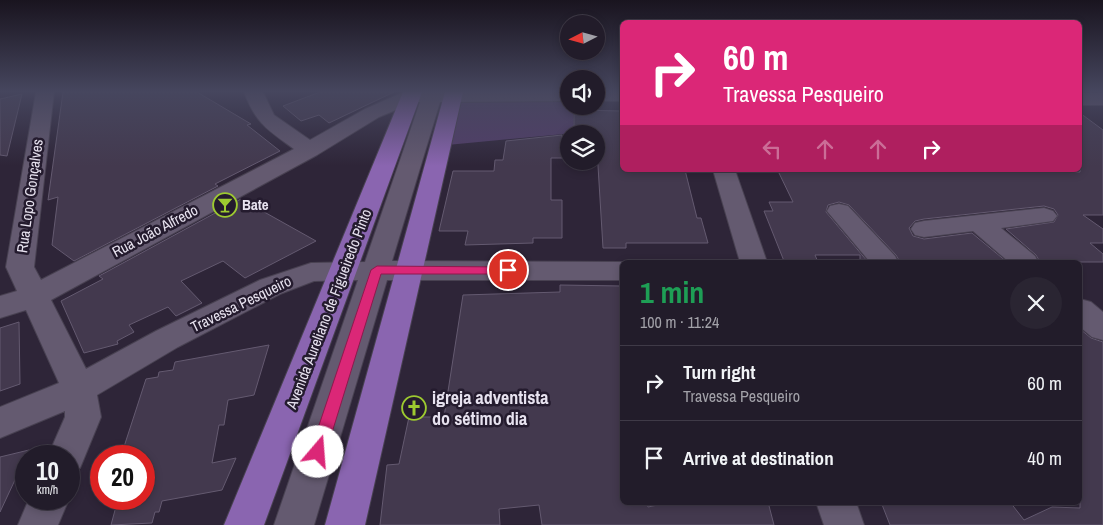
<!DOCTYPE html>
<html lang="en">
<head>
<meta charset="utf-8">
<style>
  body { margin:0; font-family:"Archivo Narrow",sans-serif; background:#2a2532; color:#f1f3f6; height:100vh; display:flex; flex-direction:column; font-size:19px; white-space:nowrap }
  * { box-sizing:border-box; margin:0 }
  p { font-size:16px; color:#a2a1a8 }
  .icon { flex:none; width:28px; height:28px; fill:none; stroke:currentColor; stroke-width:2; stroke-linecap:round; stroke-linejoin:round }
  .map { position:relative; flex:1; overflow:hidden }
  .panel { position:absolute; left:620px; top:260px; width:462px; height:245px; display:flex; flex-direction:column; background:#221c2a; border-radius:8px; box-shadow:0 2px 8px #0003,0 0 0 1px #3f3a47 }
  .panel>* { flex:none }
  .hud { position:absolute; left:620px; top:20px; width:462px; height:152px; border-radius:8px; box-shadow:0 2px 8px #0003,0 0 0 1px #3f3a47; background:#db2777; color:#fff; overflow:hidden }
  .needle { width:32px; rotate:264deg }
  .controls { position:absolute; left:560px; top:15px; display:grid; gap:10px }
  .controls a { display:grid; place-items:center; width:45px; height:45px; border-radius:50%; background:#221c2a; box-shadow:0 2px 8px #0003,0 0 0 1px #3f3a47; font-size:25px }
  .speed { position:absolute; left:15px; top:445px; display:flex; gap:10px; font-size:25px; font-weight:700; text-align:center }
  .speed>* { display:grid; place-content:center; width:65px; height:65px; border-radius:50%; background:#221c2a; box-shadow:0 2px 8px #0003,0 0 0 1px #3f3a47; line-height:1 }
  .speed small { font-size:12px; font-weight:400 }
  .speed .limit { border:8px solid #d22; background:#fff; color:#111 }
  .pin { position:absolute; display:grid; place-items:center; width:42px; height:42px; color:#fff; margin:-21px; border:2px solid #fff; border-radius:50%; box-shadow:0 1px 5px #0007 }
  .me { position:absolute; width:55px; margin:-28px; rotate:18deg; stroke-linejoin:round; filter:drop-shadow(0 0 4px #0008) }
  .turn { display:flex; align-items:center; gap:18px; height:105px; padding:0 20px; font-size:22px }
  .turn .icon { width:65px; height:65px; stroke-width:2.5 }
  .turn b { display:block; font-size:35px; line-height:42px }
  .lanes { display:flex; align-items:center; height:48px; padding:0 20px; background:#0003; justify-content:center; gap:25px; direction:ltr }
  .lanes .off { opacity:.35 }
  .round { display:grid; place-items:center; flex:none; width:52px; height:52px; border-radius:26px; background:#2a2532 }
  .headline { display:flex; align-items:center; justify-content:space-between; height:85px; padding:0 20px }
  h1 { font-size:30px; font-weight:700; line-height:38px; color:#1e9e55 }
  ul { padding:0; list-style:none }
  li { display:flex; align-items:center; gap:15px; height:75px; padding:0 20px; border-top:1px solid #3f3a47 }
  li div { flex:1 }
  li b { display:block; font-size:19px }
  li em { font-style:normal }
  .map>svg:first-child { display:block }
  .green { fill:#523d69 }
  .building { fill:#43394e; stroke:#645a70 }
  .lines { fill:none; stroke-linecap:round; stroke-linejoin:round }
  .minor-casing { stroke:#484151; stroke-width:2 }
  .major-casing { stroke:#484151; stroke-width:2 }
  .minor { fill:#645a70; fill-rule:evenodd }
  .major { fill:#8a65b0; fill-rule:evenodd }
  .route { fill:#db2777; stroke:#8e194d }
  .labels { text-anchor:middle; stroke-width:5; stroke-linejoin:round; paint-order:stroke }
  .street-label { font-size:15px; fill:#e7e2ef; stroke:#241b2e }
  .poi-label { font-size:15px; font-weight:bold; fill:#e7e2ef; stroke:#241b2e; text-anchor:start }
  .near-poi-label { font-size:18px; font-weight:bold; fill:#e7e2ef; stroke:#241b2e; text-anchor:start }
</style>
</head>
<body>
<div class="map">
<svg width="1103" height="525" viewBox="0 0 1103 525">
  <rect width="100%" height="100%" fill="#2e2538"/>
  <path class="green" d="M 459,100 L 569,102 L 569,106 L 573,106 L 574,133 L 447,145 Z"/>
  <path class="building" d="M 63,92 L 197,92 L 251,124 L 247,125 L 280,151 L 215,184 L 218,186 L 74,261 L 52,245 L 58,197 L 48,200 Z
    M 320,92 L 394,92 L 329,123 L 319,115 L 301,121 L 283,106 Z
    M 22,94 L 7,156 L 0,155 L 0,99 Z
    M 574,110 L 622,111 L 622,170 L 685,170 L 697,218 L 701,218 L 708,243 L 626,243 L 626,248 L 603,248 L 596,133 L 574,133 Z
    M 1080,113 L 1103,130 L 1103,215 L 1083,215 L 1103,229 L 1103,243 L 1090,243 L 1103,254 L 1103,262 L 1040,262 L 1036,255 L 1006,229 L 1054,222 L 1058,215 L 1054,209 L 1044,206 L 924,219 L 915,221 L 909,228 L 913,236 L 924,239 L 972,233 L 1007,262 L 900,262 L 896,255 L 849,205 L 839,202 L 828,205 L 826,212 L 868,262 L 860,262 L 860,255 L 815,255 L 818,262 L 784,261 L 764,211 L 773,211 L 769,202 L 793,202 L 778,171 L 1080,172 Z
    M 562,135 L 562,158 L 551,158 L 551,200 L 562,200 L 562,238 L 533,238 L 533,243 L 465,245 L 468,231 L 439,231 L 453,171 L 494,171 L 495,160 L 503,160 L 506,141 Z
    M 241,199 L 316,241 L 245,278 L 223,261 L 181,281 L 202,303 L 176,316 L 168,307 L 129,325 L 134,332 L 117,341 L 118,344 L 84,353 L 61,301 L 103,279 L 99,276 Z
    M 560,285 L 622,286 L 622,502 L 646,502 L 648,507 L 672,502 L 768,502 L 774,525 L 542,525 L 539,505 L 499,509 L 500,525 L 380,525 L 387,465 L 399,464 L 409,417 L 444,417 L 463,295 L 560,292 Z
    M 19,322 L 20,384 L 0,391 L 0,328 Z
    M 1080,329 L 1091,338 L 1103,342 L 1103,525 L 890,525 L 881,502 L 1010,502 L 1024,520 L 1052,507 L 1080,508 Z
    M 269,345 L 254,395 L 228,400 L 224,425 L 219,425 L 212,463 L 236,458 L 222,490 L 162,501 L 159,512 L 155,512 L 152,523 L 111,525 L 118,499 L 144,499 L 144,456 L 121,456 L 146,379 L 158,377 L 159,372 L 173,370 L 175,362 Z
    M 29,450 L 0,512 L 0,457 Z"/>
  <g class="lines">
    <g class="minor-casing">
      <path id="minor" d="M 36,92 L 54,92 L 34,267 L 41,280 L 294,149 C 268,130 256,124 244,92 L 263,92 L 274,115 L 310,140 L 365,109 L 404,92 L 569,92 L 569,101 L 440,102 L 392,261 L 622,262 L 625,262 L 622,262 L 622,280 L 387,280 L 314,525 L 274,525 L 358,280 L 314,281 L 280,294 L 178,347 L 97,395 L 101,417 L 80,468 L 69,472 L 69,456 L 48,456 L 65,417 L 65,411 L 0,438 L 0,407 L 59,383 L 26,310 L 0,318 L 0,296 L 17,291 L 6,267 ZM 415,102 L 420,102 L 365,262 L 311,263 L 260,280 L 156,331 L 86,369 L 51,300 L 317,155 L 379,117 Z
        M 596,92 L 622,92 L 622,101 L 596,101 Z
        M 1080,93 L 1103,93 L 1103,105 L 1080,105 Z
        M 713,170 L 735,170 L 767,262 L 740,262 Z
        M 839,204 L 848,206 L 895,256 L 898,262 L 870,262 L 827,211 L 830,206 Z
        M 1044,208 L 1053,211 L 1057,216 L 1053,221 L 1001,228 L 1035,256 L 1038,262 L 1009,262 L 973,231 L 924,237 L 915,235 L 911,229 L 915,223 L 924,221 Z
        M 1080,299 L 1091,302 L 1103,312 L 1103,340 L 1092,337 L 1080,327 Z
        M 29,499 L 69,499 L 58,525 L 18,525 Z
        M 816,502 L 856,502 L 864,525 L 824,525 Z"/>
    </g>
    <g class="major-casing">
      <path id="major" d="M 403,92 L 422,92 L 264,525 L 224,525 Z
        M 445,92 L 463,92 L 365,525 L 325,525 Z"/>
    </g>
    <use href="#minor" class="minor"/>
    <use href="#major" class="major"/>
  </g>
  <linearGradient id="sky" x2="0" y2="1"><stop stop-color="#19141f"/><stop offset="0.55" stop-color="#46465e"/><stop offset="1" stop-color="#46465e" stop-opacity="0"/></linearGradient>
  <rect width="1103" height="166" fill="url(#sky)"/>
  <path class="route" d="M 377,266 L 508,267 L 514,270 L 508,274 L 381,274 L 326,452 L 323,457 L 318,459 L 313,457 L 310,452 L 371,270 Z"/>
  <defs>
    <g id="bar-ring" transform="scale(1.25)"><circle r="9.5" fill="#241b2e" stroke="#9dca30" stroke-width="1.5"/><path d="M-6-5H6L.8 .8V4.5H3.5V6h-7V4.5H-.8V.8Z" fill="#9dca30"/></g>
    <g id="church-ring" transform="scale(1.25)"><circle r="9.5" fill="#241b2e" stroke="#9dca30" stroke-width="1.5"/><path d="M-1.2-6h2.4v3.5h3.3v2.4h-3.3V6h-2.4V-.1h-3.3v-2.4h3.3Z" fill="#9dca30"/></g>
  </defs>
  <g fill-rule="evenodd">
    <use href="#bar-ring" x="225" y="205"/>
    <use href="#church-ring" x="414" y="408"/>
  </g>
  <g class="labels">
    <g class="street-label">
      <text transform="translate(30 196) rotate(-82)" y="5">Rua Lopo Gonçalves</text>
      <text transform="translate(155 231) rotate(-28)" y="5">Rua João Alfredo</text>
      <text transform="translate(241 304) rotate(-26)" y="5">Travessa Pesqueiro</text>
      <text transform="translate(329 309) rotate(-69)" y="5">Avenida Aureliano de Figueiredo Pinto</text>
    </g>
    <g class="poi-label">
      <text x="242" y="210">Bate</text>
    </g>
    <g class="near-poi-label">
      <text x="432" y="404">igreja adventista<tspan x="432" dy="21">do sétimo dia</tspan></text>
    </g>
  </g>
</svg>
<div class="controls">
<a><svg class="needle" viewBox="-14 -14 28 28"><path d="M0-13l5 13h-10z" fill="#e53935"/><path d="M0 13l5-13h-10z" fill="#a2a1a8"/></svg></a>
<a><svg class="icon" aria-label="sound" viewBox="0 0 24 24"><path d="M4 9h4l5-4v14l-5-4H4zM17 9q2 3 0 6"/></svg></a>
<a><svg class="icon" aria-label="layers" viewBox="0 0 24 24"><path d="M12 4l9 5-9 5-9-5zM3 14l9 5 9-5"/></svg></a>
</div>
<div class="speed"><div>10<small>km/h</small></div><div class="limit">20</div></div>
<div class="pin" style="left:508px;top:270px;background:#d93025"><svg class="icon" aria-label="arrive" viewBox="0 0 24 24"><path d="M6 21V4h12l-3 4 3 4H6"/></svg></div>
<svg class="me" style="left:318px;top:452px" viewBox="-20 -20 40 40"><circle r="19" fill="#fff"/><path d="M0-13L10 11 0 6-10 11z" fill="#db2777"/></svg>
<div class="hud">
<div class="turn"><svg class="icon" aria-label="right" viewBox="0 0 24 24"><path d="M7 20v-9h11M14 6l5 5-5 5"/></svg><div><b>60 m</b>Travessa Pesqueiro</div></div>
<div class="lanes"><svg class="icon off" aria-label="left" viewBox="0 0 24 24"><path d="M17 20v-9H6M10 6l-5 5 5 5"/></svg><svg class="icon off" aria-label="ahead" viewBox="0 0 24 24"><path d="M12 20V5M6 11l6-6 6 6"/></svg><svg class="icon off" aria-label="ahead" viewBox="0 0 24 24"><path d="M12 20V5M6 11l6-6 6 6"/></svg><svg class="icon" aria-label="right" viewBox="0 0 24 24"><path d="M7 20v-9h11M14 6l5 5-5 5"/></svg></div>
</div>
<section class="panel">
<div class="headline"><div><h1>1 min</h1><p>100 m · 11:24</p></div><a class="round"><svg class="icon" aria-label="close" viewBox="0 0 24 24"><path d="M6 6l12 12M18 6L6 18"/></svg></a></div>
<ul>
<li><svg class="icon" aria-label="right" viewBox="0 0 24 24"><path d="M7 20v-9h11M14 6l5 5-5 5"/></svg><div><b>Turn right</b><p>Travessa Pesqueiro</p></div><em>60 m</em></li>
<li><svg class="icon" aria-label="arrive" viewBox="0 0 24 24"><path d="M6 21V4h12l-3 4 3 4H6"/></svg><div><b>Arrive at destination</b></div><em>40 m</em></li>
</ul>
</section>
</div>
</body>
</html>
